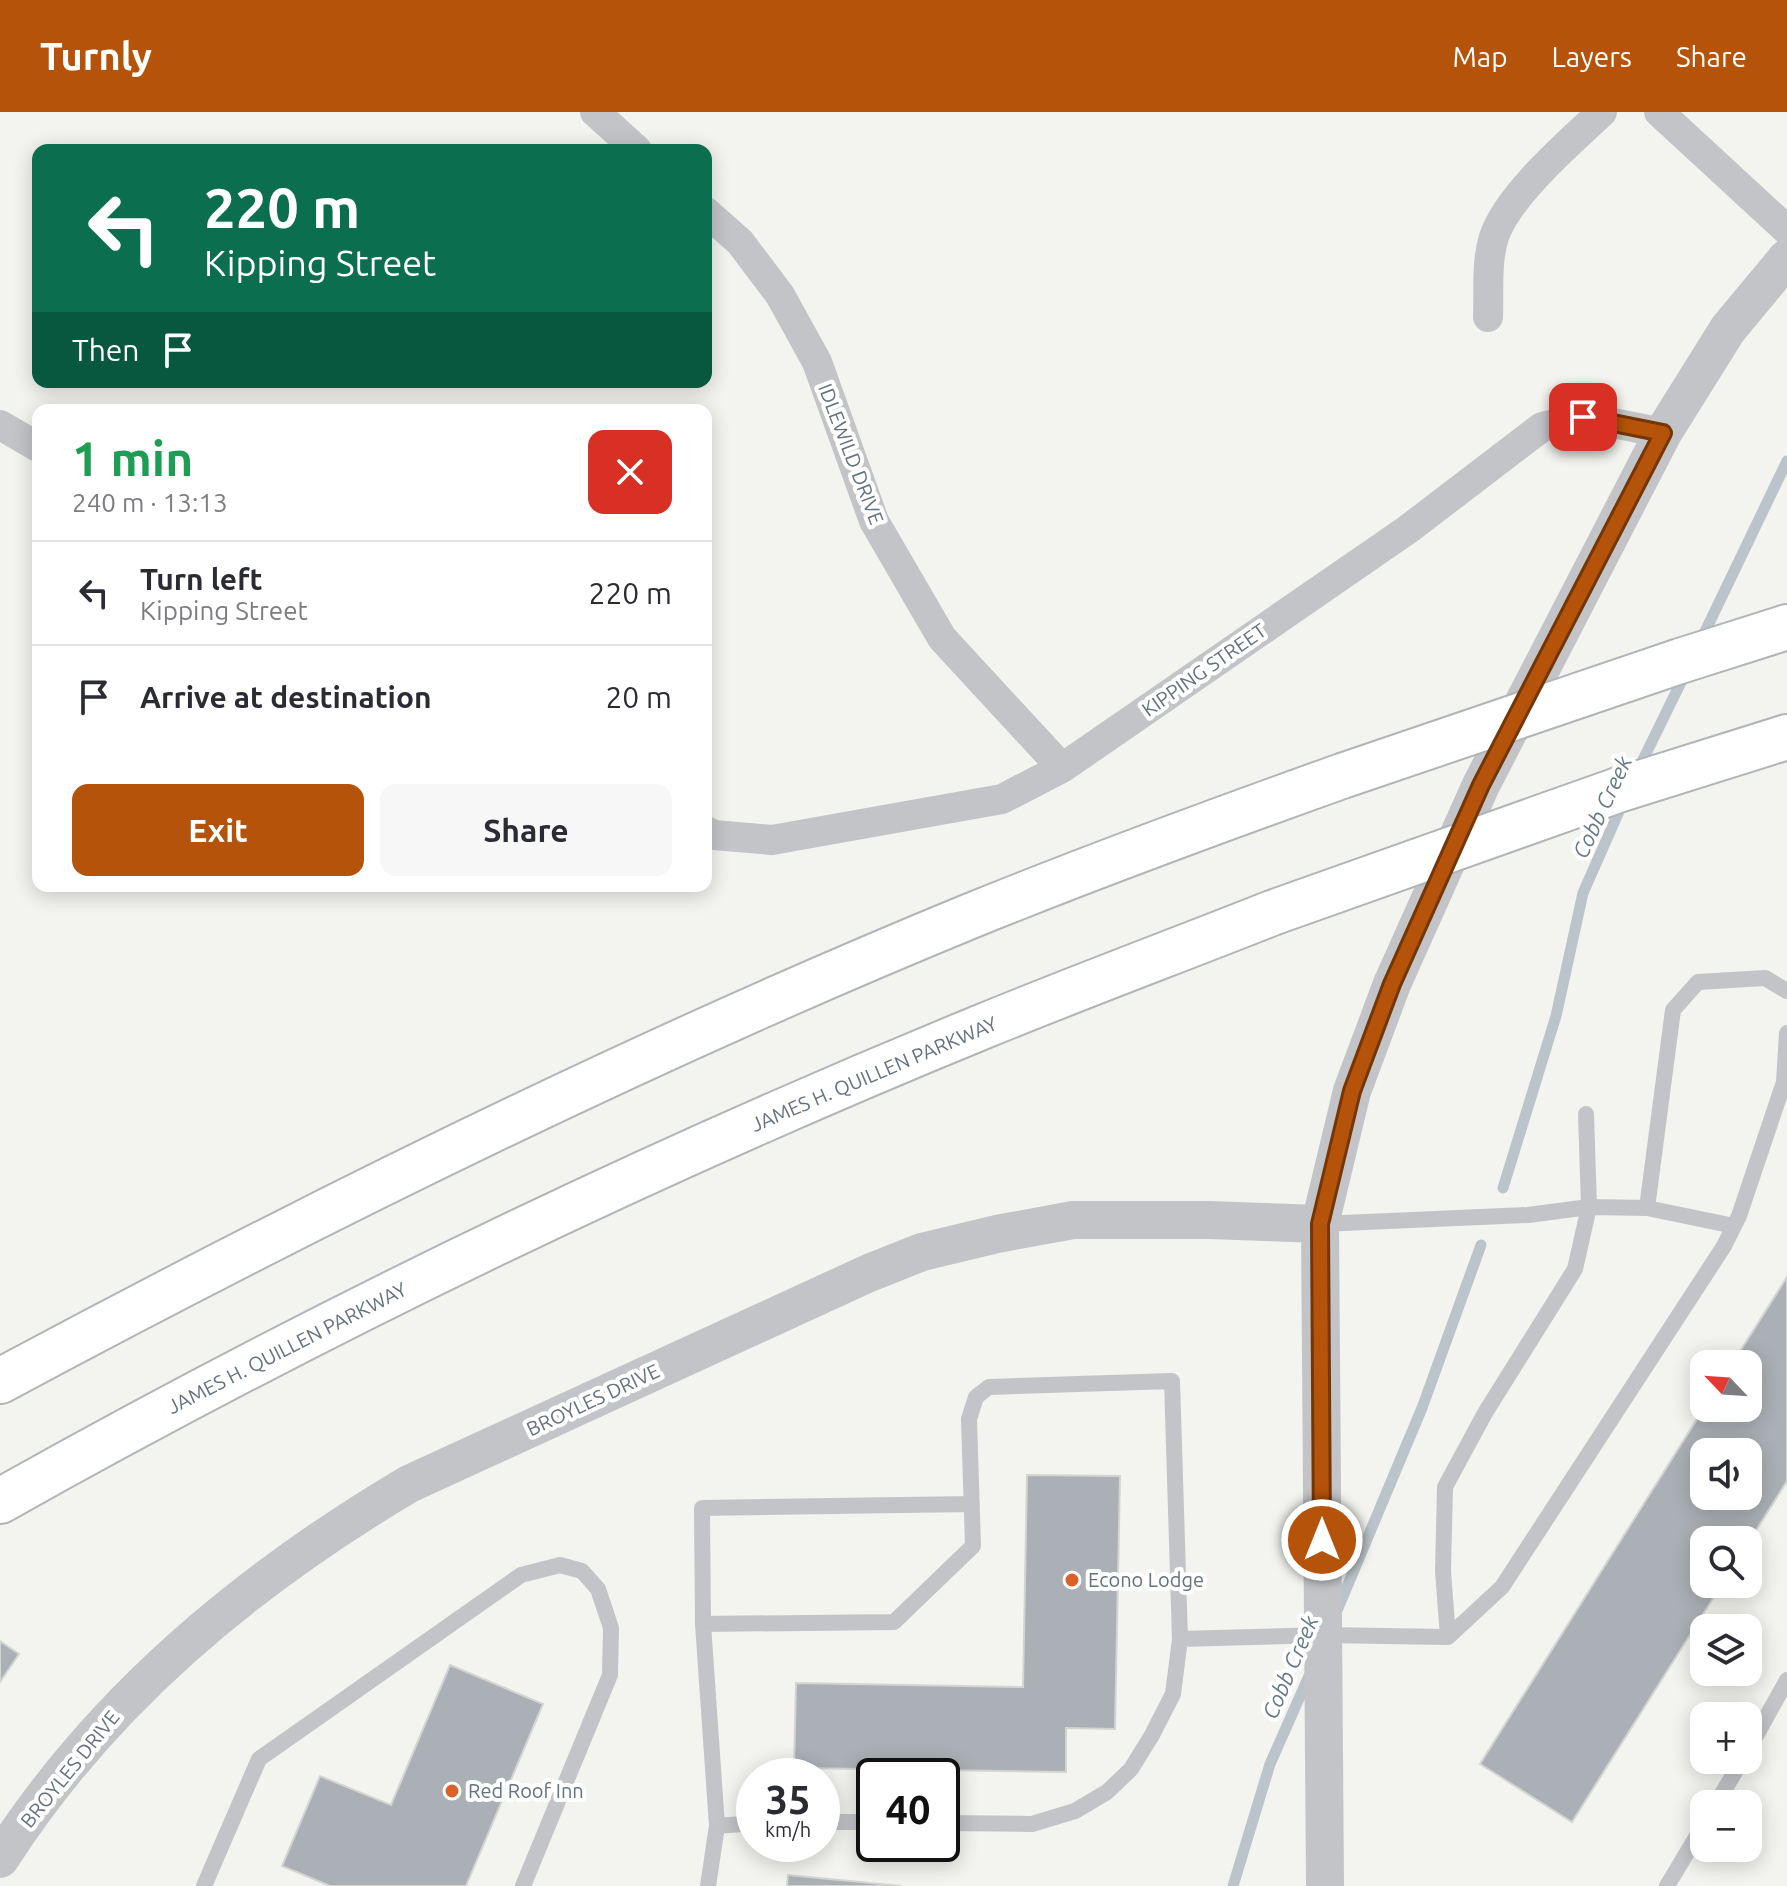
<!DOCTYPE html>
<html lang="en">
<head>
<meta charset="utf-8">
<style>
  body { margin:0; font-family:Ubuntu,sans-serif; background:#f7f7f7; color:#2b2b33; height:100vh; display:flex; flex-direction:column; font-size:30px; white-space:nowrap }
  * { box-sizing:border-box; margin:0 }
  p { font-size:26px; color:#7c7c81 }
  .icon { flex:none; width:44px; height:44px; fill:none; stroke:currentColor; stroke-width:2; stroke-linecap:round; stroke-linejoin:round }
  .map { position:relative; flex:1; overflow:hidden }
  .side { position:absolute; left:32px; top:292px; width:680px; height:488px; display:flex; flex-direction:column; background:#fff; border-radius:16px; box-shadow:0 4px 20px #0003 }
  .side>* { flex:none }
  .hud { position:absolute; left:32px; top:32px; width:680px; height:244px; border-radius:16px; box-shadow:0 4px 20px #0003; background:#0b6e4f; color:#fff; overflow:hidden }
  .needle { width:52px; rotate:295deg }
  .controls { position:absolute; left:1690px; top:1238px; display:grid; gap:16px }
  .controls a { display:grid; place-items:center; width:72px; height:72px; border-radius:16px; background:#fff; box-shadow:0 4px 20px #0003; font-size:40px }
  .speed { position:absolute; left:736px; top:1646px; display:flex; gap:16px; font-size:40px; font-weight:700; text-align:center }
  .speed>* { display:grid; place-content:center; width:104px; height:104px; border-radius:50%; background:#fff; box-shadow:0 4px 20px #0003; line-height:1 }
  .speed small { font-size:20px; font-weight:400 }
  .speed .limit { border:4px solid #111; border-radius:12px; background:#fff; color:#111 }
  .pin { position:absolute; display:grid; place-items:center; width:68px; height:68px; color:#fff; margin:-34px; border-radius:16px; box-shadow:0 4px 12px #0006 }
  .me { position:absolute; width:88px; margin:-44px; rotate:0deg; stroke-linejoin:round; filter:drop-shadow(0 0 6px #0008) }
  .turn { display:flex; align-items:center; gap:28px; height:168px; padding:0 40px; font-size:36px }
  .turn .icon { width:104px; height:104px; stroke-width:2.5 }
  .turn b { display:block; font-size:56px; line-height:68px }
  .then { display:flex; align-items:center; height:76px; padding:0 40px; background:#0003; gap:16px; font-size:30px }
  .round { display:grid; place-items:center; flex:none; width:84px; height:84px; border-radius:16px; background:#f7f7f7 }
  .summary { display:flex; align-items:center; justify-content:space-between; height:136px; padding:0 40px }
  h1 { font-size:48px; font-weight:700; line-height:60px; color:#1e9e55 }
  .cta { display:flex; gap:16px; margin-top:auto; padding:16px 40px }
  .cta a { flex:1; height:92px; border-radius:16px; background:#b45309; color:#fff; font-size:32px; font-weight:700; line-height:92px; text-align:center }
  .cta a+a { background:#f7f7f7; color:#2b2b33 }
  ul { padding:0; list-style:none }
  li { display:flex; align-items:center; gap:24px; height:104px; padding:0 40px; border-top:2px solid #e1e1e2 }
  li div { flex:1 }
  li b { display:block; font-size:30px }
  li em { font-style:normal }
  header { display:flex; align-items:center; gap:48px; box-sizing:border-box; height:112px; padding:0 40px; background:#b45309; color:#fff }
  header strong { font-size:38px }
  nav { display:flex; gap:44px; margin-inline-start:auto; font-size:28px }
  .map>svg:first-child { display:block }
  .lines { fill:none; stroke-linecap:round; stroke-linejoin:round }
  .stream { stroke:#bac4ca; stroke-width:11 }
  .building { fill:#aab0b5; stroke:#d4d5d2; stroke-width:2; fill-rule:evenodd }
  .motorway-casing { stroke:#b2b5b8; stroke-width:48 }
  .service { stroke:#c2c4c8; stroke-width:16 }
  .minor { stroke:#c2c4c8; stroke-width:30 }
  .tertiary { stroke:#c2c4c8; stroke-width:38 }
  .motorway { stroke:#fff; stroke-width:44 }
  .motorway-bridge-casing { stroke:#b2b5b8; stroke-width:48; stroke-linecap:butt }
  .motorway-bridge { stroke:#fff; stroke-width:44 }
  .route-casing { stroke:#753606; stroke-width:20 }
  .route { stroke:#b45309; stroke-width:14 }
  .poi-dot { fill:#db6128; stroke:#fff; stroke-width:3 }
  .labels { text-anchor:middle; stroke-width:8; stroke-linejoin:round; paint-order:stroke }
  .street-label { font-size:20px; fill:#64717f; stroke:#fff }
  .poi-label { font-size:20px; fill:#64717f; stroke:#fff; text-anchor:start }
  .water-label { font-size:22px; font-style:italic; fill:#647984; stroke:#fff }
</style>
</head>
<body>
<header>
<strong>Turnly</strong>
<nav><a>Map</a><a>Layers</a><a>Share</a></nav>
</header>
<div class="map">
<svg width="1787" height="1774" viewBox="0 0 1787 1774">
  <rect width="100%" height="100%" fill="#f3f4ef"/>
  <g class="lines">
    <path class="stream" d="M 1701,528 L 1787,349
      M 1638,658 L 1685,562
      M 1503,1076 L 1556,904 L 1583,781 L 1624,688
      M 1336,1501 L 1422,1296 L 1481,1133
      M 1233,1774 L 1270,1652 L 1309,1564"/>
  </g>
  <path class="building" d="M 1787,1165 L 1787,1369 L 1748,1431 L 1748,1428 L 1704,1428 L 1704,1472 L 1722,1472 L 1572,1710 L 1480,1652 L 1704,1296 L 1748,1296 L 1748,1252 L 1732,1252 ZM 1704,1340 L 1748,1340 L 1748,1384 L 1704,1384 Z
    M 1027,1363 L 1120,1364 L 1115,1617 L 1066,1616 L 1066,1660 L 794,1656 L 796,1571 L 1023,1575 Z
    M 0,1529 L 19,1542 L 0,1570 Z
    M 450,1553 L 543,1592 L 466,1774 L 330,1774 L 282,1754 L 320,1664 L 391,1693 Z
    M 788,1763 L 901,1774 L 787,1774 Z"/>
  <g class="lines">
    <g class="motorway-casing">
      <path id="motorway" d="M 1680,549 L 1787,515
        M 1621,677 L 1787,625
        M 0,1269 C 315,1100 637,941 968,805 C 1091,755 1216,709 1342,664
        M 0,1389 C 317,1211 647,1052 984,914 C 1079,875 1176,839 1272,801"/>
    </g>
    <path class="service" d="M 1647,1096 L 1734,1114
      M 1320,1112 L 1528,1103 L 1589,1095 L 1647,1096 L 1673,898 L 1698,870 L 1765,866 L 1787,879
      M 703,1512 L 894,1510 L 973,1434 L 969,1307 L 976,1285 L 989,1275 L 1172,1269 L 1180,1527 L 1173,1582 L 1152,1623 L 1131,1657 L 1107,1680 L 1075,1699 L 1032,1712 L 942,1711
      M 1448,1525 L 1443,1459 L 1445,1375 L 1485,1301 L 1575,1157 L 1589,1095 L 1586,1002
      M 1180,1527 L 1323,1523 L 1448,1525 L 1502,1475 L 1724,1134 L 1739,1104 L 1784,970 L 1787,921
      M 1748,1638 L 1787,1568
      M 1716,1692 L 1742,1648
      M 822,1710 L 874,1710
      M 717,1714 L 754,1711
      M 204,1774 L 259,1647 L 521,1463 L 560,1453 L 582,1459 L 598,1477 L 611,1516 L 610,1563 L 523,1774
      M 708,1774 L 717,1714 L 703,1512 L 702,1396 L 972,1392
      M 1667,1774 L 1704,1712"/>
    <path class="minor" d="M 595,0 L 637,38
      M 1659,0 L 1787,118
      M 706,100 L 740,130 L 780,183 L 817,250 L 874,409 L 942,526 L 1062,656
      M 1488,205 C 1489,180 1486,150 1494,125 C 1508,83 1569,31 1602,0
      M 0,313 L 38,335
      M 706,719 L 714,723 L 772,728 L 1002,687 L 1062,656 L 1407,418 L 1542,315 L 1583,305 L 1663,321"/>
    <path class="tertiary" d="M 0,1747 C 102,1588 247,1468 409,1372 L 869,1161 L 922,1140 L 997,1122 L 1073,1108 L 1209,1108 L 1320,1112
      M 1325,1774 L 1320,1112 L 1352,979 L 1392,872 L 1481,673 L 1663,321 L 1728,217 L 1787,146"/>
    <use href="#motorway" class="motorway"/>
    <g class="motorway-bridge-casing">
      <path id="motorway-bridge" d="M 1342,664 L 1680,549
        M 1272,801 L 1621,677"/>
    </g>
    <use href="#motorway-bridge" class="motorway-bridge"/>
  </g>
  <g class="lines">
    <g class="route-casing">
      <path id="route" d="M 1322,1428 L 1320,1112 L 1352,979 L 1392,872 L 1481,673 L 1663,321 L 1583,305"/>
    </g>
    <use href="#route" class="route"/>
  </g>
  <g class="poi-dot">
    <circle cx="1072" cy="1468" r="8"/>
    <circle cx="452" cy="1679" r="8"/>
  </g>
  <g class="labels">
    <g class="street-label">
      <text transform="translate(851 342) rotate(69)" y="7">IDLEWILD DRIVE</text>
      <text transform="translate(1204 558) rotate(-35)" y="7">KIPPING STREET</text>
      <text transform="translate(874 962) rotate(-23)" y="7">JAMES H. QUILLEN PARKWAY</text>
      <text transform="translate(287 1236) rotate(-27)" y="7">JAMES H. QUILLEN PARKWAY</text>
      <text transform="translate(593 1288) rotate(-25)" y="7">BROYLES DRIVE</text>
      <text transform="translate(70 1657) rotate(-51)" y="7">BROYLES DRIVE</text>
    </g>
    <g class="poi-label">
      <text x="1088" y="1475">Econo Lodge</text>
      <text x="468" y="1686">Red Roof Inn</text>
    </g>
    <g class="water-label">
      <text transform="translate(1602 695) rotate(-65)" y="8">Cobb Creek</text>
      <text transform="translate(1290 1555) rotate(-67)" y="8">Cobb Creek</text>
    </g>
  </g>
</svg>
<div class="controls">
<a><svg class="needle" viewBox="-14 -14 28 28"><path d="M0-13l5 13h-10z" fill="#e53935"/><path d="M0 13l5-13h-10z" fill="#7c7c81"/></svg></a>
<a><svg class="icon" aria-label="sound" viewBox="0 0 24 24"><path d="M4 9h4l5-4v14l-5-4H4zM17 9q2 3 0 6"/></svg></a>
<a><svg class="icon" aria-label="search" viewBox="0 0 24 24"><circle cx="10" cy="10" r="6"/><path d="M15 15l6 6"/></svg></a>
<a><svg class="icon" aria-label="layers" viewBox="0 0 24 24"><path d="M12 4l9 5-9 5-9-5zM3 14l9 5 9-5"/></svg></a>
<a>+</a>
<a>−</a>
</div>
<div class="speed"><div>35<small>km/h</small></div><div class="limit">40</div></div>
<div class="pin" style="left:1583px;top:305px;background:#d93025"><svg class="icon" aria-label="arrive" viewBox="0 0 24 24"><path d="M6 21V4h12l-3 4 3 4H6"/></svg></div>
<svg class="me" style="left:1322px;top:1428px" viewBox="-20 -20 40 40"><circle r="17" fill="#b45309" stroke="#fff" stroke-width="3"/><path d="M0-11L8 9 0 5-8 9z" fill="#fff"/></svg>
<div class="hud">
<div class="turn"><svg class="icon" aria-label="left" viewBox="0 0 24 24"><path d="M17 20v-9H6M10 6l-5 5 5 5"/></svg><div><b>220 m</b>Kipping Street</div></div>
<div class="then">Then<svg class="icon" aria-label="arrive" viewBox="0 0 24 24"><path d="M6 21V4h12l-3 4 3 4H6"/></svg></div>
</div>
<section class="side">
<div class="summary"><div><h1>1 min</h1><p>240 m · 13:13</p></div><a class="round" style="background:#d93025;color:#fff"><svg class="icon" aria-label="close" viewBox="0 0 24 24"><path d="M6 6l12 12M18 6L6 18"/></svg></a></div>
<ul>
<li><svg class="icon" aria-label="left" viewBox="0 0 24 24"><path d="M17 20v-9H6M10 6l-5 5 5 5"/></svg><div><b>Turn left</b><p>Kipping Street</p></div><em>220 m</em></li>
<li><svg class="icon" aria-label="arrive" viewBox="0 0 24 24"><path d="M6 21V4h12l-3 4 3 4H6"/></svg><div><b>Arrive at destination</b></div><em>20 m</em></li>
</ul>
<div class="cta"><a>Exit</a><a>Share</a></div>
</section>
</div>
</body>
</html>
